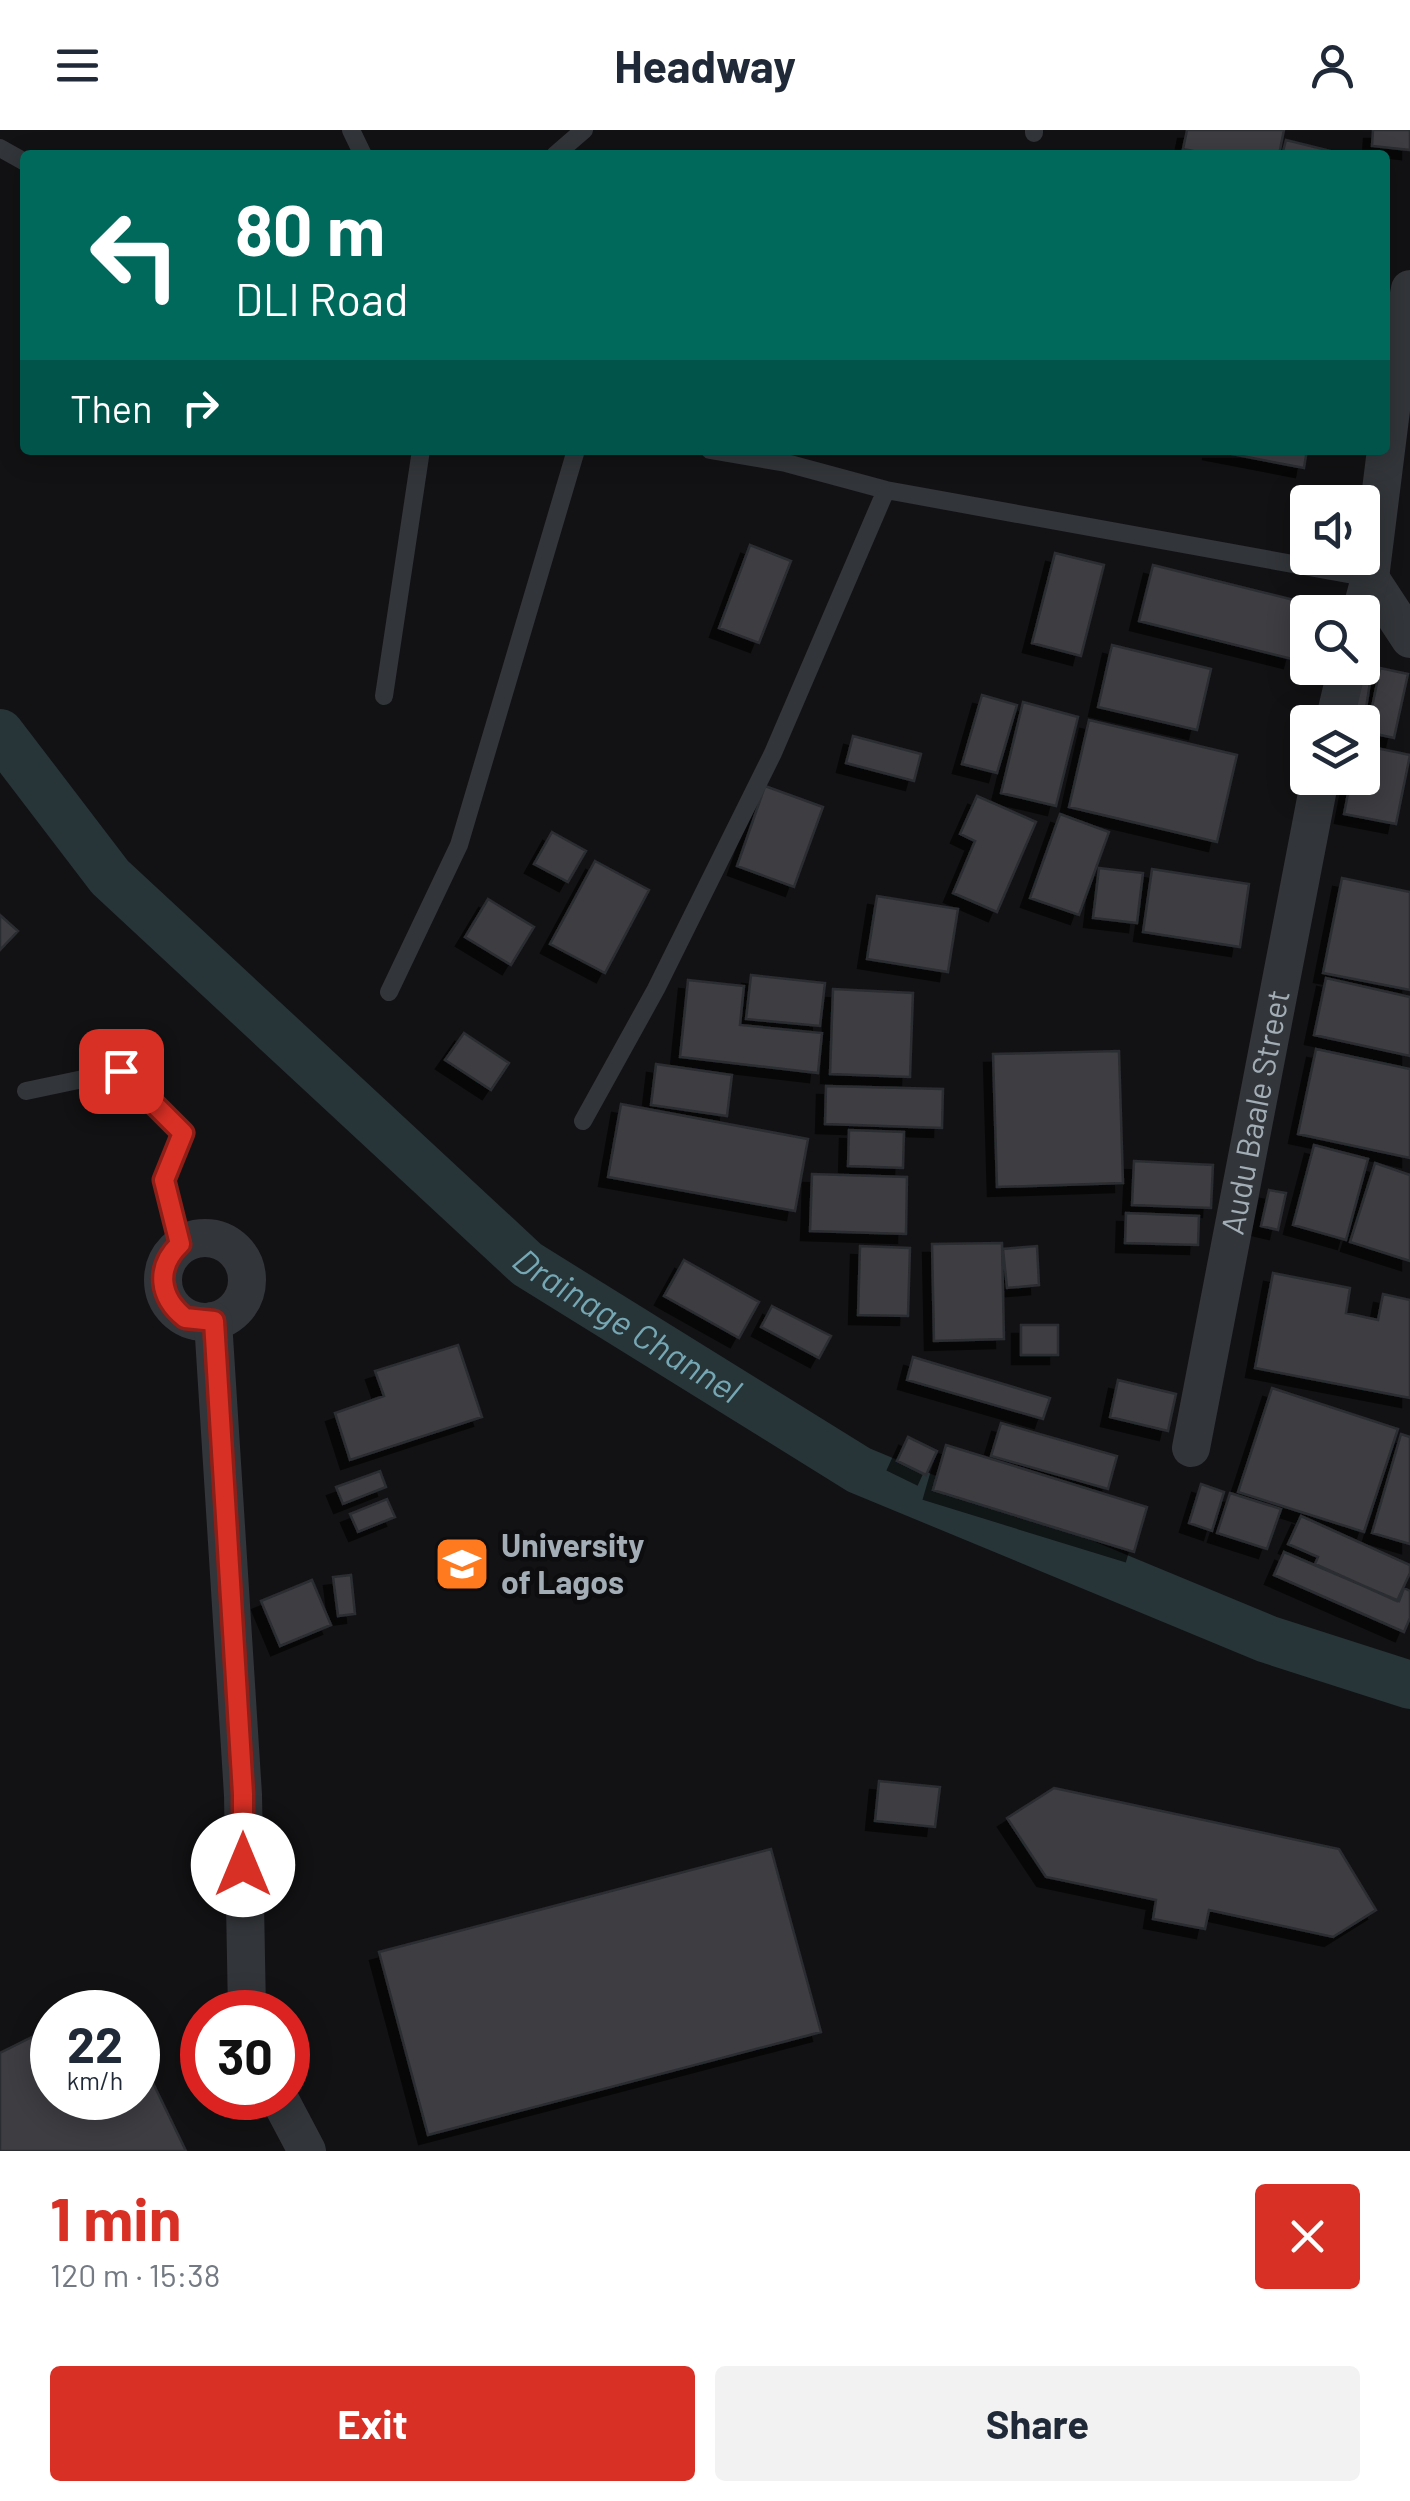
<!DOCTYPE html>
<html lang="en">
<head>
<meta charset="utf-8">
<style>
  body { margin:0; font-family:Barlow,sans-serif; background:#f2f2f3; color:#1f2937; height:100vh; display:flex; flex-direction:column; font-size:38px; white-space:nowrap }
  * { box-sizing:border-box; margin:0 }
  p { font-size:32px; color:#747a83 }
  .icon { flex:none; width:55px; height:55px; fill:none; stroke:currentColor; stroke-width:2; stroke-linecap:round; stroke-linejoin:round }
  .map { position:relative; height:2021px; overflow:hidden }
  .sheet { display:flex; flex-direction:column; background:#fff; flex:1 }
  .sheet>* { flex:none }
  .top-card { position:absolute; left:20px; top:20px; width:1370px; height:305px; border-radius:10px; box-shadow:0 5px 25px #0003; background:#00695c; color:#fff; overflow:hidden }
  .tools { position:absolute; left:1290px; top:355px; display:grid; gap:20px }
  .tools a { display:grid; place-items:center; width:90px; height:90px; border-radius:10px; background:#fff; box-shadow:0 5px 25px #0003; font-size:50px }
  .speed { position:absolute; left:30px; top:1860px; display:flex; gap:20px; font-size:50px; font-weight:700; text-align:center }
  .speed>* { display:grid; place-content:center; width:130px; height:130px; border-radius:50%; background:#fff; box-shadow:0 5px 25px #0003; line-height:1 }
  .speed small { font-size:25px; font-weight:400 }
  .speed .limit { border:15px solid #d22; background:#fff; color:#111 }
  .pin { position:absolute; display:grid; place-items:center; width:85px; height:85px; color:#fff; margin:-42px; border-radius:20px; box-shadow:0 5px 15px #0006 }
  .me { position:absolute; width:110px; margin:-55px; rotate:0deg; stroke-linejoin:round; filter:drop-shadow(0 0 8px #0008) }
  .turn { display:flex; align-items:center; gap:35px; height:210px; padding:0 50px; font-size:45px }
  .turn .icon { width:130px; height:130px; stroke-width:2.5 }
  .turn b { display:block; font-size:70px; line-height:85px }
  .then { display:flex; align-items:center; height:95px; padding:0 50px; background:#0003; gap:20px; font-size:38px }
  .round { display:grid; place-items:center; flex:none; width:105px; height:105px; border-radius:10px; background:#f2f2f3 }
  .overview { display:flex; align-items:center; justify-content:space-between; height:170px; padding:0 50px }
  h1 { font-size:60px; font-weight:700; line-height:75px; color:#d93025 }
  .primary-button { display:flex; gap:20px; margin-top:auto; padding:20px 50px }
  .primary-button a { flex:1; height:115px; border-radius:10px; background:#d93025; color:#fff; font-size:40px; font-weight:700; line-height:115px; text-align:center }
  .primary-button a+a { background:#f2f2f3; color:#1f2937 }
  header { display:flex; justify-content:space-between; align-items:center; height:130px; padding:0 50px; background:#fff; font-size:45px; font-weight:700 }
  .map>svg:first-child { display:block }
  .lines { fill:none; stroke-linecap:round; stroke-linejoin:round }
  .canal { stroke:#273538; stroke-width:48 }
  .building { fill:#3c3d42; stroke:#2b2d30; stroke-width:2.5; filter:url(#shadow) }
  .lane { stroke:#323539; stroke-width:18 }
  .street { stroke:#323539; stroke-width:38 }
  .route-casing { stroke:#8d1f18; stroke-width:25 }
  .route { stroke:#d93025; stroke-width:18 }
  .labels { text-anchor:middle; stroke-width:9; stroke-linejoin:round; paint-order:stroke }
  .street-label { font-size:32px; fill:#a2adb6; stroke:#0d0d0f }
  .poi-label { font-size:32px; font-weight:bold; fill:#a2adb6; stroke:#0d0d0f; text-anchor:start }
  .water-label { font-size:35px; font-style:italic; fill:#75a7b4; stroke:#0d0d0f }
</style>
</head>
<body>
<header><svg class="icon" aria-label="menu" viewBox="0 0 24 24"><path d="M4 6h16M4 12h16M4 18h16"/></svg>Headway<svg class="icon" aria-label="person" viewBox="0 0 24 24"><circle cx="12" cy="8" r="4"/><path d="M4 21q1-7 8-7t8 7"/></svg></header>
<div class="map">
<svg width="1410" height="2021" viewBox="0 0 1410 2021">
  <defs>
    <filter id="shadow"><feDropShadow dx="-9" dy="9" stdDeviation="0" flood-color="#0009"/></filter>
  </defs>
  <rect width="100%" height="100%" fill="#121214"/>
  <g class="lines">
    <path class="canal" id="s1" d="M 0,603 L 110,747 L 527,1134 L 859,1340 L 1267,1509 L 1410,1555"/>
  </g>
  <path class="building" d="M 1187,0 L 1284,0 L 1279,25 L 1213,25 L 1183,19 Z
    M 1373,0 L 1410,0 L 1410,20 L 1372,16 Z
    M 1286,10 L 1339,23 L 1338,25 L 1282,25 Z
    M 1211,320 L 1307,320 L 1304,338 Z
    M 750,415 L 791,431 L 759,513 L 719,498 Z
    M 1055,423 L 1104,435 L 1081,526 L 1032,513 Z
    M 1153,435 L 1306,473 L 1292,529 L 1139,491 Z
    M 1362,512 L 1376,514 L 1362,604 L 1362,592 L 1343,592 L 1362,538 Z
    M 1112,515 L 1211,539 L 1197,600 L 1098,577 Z
    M 1380,538 L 1408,544 L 1394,608 L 1367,602 Z
    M 982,565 L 1017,575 L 997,643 L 962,634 Z
    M 1023,572 L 1078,587 L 1056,676 L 1001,663 Z
    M 1089,590 L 1237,625 L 1217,712 L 1069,677 Z
    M 853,606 L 921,624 L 914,651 L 846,633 Z
    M 1362,615 L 1410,625 L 1396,694 L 1344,684 L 1351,648 L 1362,648 Z
    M 765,656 L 823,677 L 794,757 L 737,736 Z
    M 977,666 L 1036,692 L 997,782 L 953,763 L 975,711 L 960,704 Z
    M 1060,684 L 1109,702 L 1079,785 L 1030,768 Z
    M 552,702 L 586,721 L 568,752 L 534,734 Z
    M 595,731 L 649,760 L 605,843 L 550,814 Z
    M 1099,738 L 1143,743 L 1137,793 L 1093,788 Z
    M 1152,739 L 1249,754 L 1240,817 L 1143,802 Z
    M 1342,748 L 1410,762 L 1410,860 L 1323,843 Z
    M 877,766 L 958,779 L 948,842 L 867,829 Z
    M 488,769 L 534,797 L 511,835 L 465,807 Z
    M 0,785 L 18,801 L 0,820 Z
    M 751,845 L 825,853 L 820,896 L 746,889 Z
    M 1326,848 L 1410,867 L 1410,926 L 1314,905 Z
    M 688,850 L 744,856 L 740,895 L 822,903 L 818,943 L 680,927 Z
    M 833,859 L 913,863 L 910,947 L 830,944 Z
    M 464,903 L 509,933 L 491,960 L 445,930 Z
    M 1316,919 L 1410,939 L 1410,1028 L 1298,1004 Z
    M 1119,921 L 1123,1053 L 997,1057 L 993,924 Z
    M 656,934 L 732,945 L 727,986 L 651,975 Z
    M 826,956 L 943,959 L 942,998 L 825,994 Z
    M 621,974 L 808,1009 L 795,1081 L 608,1047 Z
    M 849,1000 L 904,1002 L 903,1038 L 848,1036 Z
    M 1314,1015 L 1368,1029 L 1346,1110 L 1293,1095 Z
    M 1134,1031 L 1213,1035 L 1211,1078 L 1132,1075 Z
    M 1375,1033 L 1410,1045 L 1410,1131 L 1350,1112 Z
    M 812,1044 L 907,1047 L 906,1104 L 810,1101 Z
    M 1269,1060 L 1286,1063 L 1278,1100 L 1261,1096 Z
    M 1126,1083 L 1199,1086 L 1198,1115 L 1125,1113 Z
    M 1002,1113 L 1004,1209 L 934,1211 L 932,1114 Z
    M 860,1116 L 910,1118 L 908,1186 L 858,1185 Z
    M 1037,1116 L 1039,1155 L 1007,1158 L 1003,1119 Z
    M 684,1130 L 759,1172 L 739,1208 L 664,1166 Z
    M 1273,1143 L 1350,1158 L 1346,1183 L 1378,1190 L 1383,1164 L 1410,1170 L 1410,1268 L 1255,1238 Z
    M 772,1176 L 831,1206 L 819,1228 L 761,1197 Z
    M 1021,1195 L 1058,1195 L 1058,1225 L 1021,1225 Z
    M 458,1215 L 482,1287 L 350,1330 L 335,1283 L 384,1266 L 375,1241 Z
    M 913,1227 L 1050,1268 L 1043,1289 L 907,1250 Z
    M 1118,1250 L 1176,1264 L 1168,1301 L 1110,1287 Z
    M 1272,1258 L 1398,1299 L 1364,1402 L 1238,1362 Z
    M 1001,1293 L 1117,1326 L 1108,1359 L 991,1326 Z
    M 1401,1304 L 1410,1307 L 1410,1414 L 1372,1403 Z
    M 908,1307 L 937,1321 L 926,1345 L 897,1331 Z
    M 946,1315 L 1147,1377 L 1134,1422 L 933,1360 Z
    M 380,1341 L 386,1357 L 343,1374 L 336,1357 Z
    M 1201,1354 L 1224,1362 L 1212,1401 L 1189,1393 Z
    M 1230,1363 L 1281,1379 L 1267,1419 L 1217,1403 Z
    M 387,1369 L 395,1387 L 358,1402 L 350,1384 Z
    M 1301,1386 L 1410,1435 L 1410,1443 L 1397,1471 L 1315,1434 L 1318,1427 L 1288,1414 Z
    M 1284,1422 L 1399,1471 L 1404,1458 L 1410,1461 L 1410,1488 L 1404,1502 L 1274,1445 Z
    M 351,1445 L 355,1484 L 338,1486 L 333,1447 Z
    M 312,1450 L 331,1495 L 280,1516 L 261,1471 Z
    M 879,1651 L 940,1657 L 935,1697 L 875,1691 Z
    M 1054,1658 L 1339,1719 L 1376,1780 L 1333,1807 L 1209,1780 L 1205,1799 L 1153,1789 L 1156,1770 L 1046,1747 L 1007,1688 Z
    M 771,1719 L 821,1902 L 428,2005 L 379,1822 Z
    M 52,1897 L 52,1968 L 138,1968 L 138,1922 L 186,2021 L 0,2021 L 0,1923 Z"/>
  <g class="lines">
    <path class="lane" d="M 351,0 L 363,25
      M 1034,0 L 1034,3
      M 0,18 L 25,32
      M 555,25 L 584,0
      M 710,320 L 786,333 L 886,360 L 1370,448
      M 384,566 L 421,320
      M 389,862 L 459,715 L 576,320
      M 26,961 L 121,941 L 183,1003 L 164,1049 L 180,1114
      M 583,991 L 656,859 L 773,623 L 886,360"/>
    <g class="street">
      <path d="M 1370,448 L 1410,509"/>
      <path d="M 1361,482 L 1370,448 L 1399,216 L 1410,159"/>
      <path d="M 1334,592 L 1347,538"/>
      <circle cx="205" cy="1150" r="42"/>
      <path d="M 213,1191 L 243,1665 L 247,1882"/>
      <path id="s2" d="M 1191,1318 L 1320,648"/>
      <path d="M 279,1968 L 307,2021"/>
    </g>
  </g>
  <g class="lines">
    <g class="route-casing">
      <path id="route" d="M 121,941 L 183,1003 L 164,1050 L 180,1114 C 155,1138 159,1167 185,1188 L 214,1191 L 243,1664 L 243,1735"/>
    </g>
    <use href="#route" class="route"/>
  </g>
  <defs>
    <g id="university-square" transform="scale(2.875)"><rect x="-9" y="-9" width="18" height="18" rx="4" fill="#ff791e" stroke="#0d0d0f"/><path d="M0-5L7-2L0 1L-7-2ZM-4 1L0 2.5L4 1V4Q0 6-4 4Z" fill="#fff"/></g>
  </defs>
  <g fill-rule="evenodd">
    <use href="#university-square" x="462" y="1434"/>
  </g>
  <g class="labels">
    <g class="street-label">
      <text dy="11" stroke="none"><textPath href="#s2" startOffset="342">Audu Baale Street</textPath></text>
    </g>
    <g class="poi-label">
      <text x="501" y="1427">University<tspan x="501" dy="37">of Lagos</tspan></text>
    </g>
    <g class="water-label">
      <text dy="12" stroke="none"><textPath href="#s1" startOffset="868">Drainage Channel</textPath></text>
    </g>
  </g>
</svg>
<div class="tools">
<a><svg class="icon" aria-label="sound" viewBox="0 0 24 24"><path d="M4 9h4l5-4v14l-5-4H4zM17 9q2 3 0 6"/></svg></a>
<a><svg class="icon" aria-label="search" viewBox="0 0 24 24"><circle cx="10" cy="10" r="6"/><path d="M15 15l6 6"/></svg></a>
<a><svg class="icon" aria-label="layers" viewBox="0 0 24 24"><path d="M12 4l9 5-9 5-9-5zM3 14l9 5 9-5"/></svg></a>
</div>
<div class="speed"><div>22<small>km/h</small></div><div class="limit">30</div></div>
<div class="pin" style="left:121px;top:941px;background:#d93025"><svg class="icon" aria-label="arrive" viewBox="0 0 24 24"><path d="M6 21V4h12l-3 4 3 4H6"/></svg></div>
<svg class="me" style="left:243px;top:1735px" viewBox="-20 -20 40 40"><circle r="19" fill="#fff"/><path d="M0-13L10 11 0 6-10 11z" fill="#d93025"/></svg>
<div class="top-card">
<div class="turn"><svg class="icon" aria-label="left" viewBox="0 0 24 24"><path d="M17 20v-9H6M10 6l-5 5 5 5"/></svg><div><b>80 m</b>DLI Road</div></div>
<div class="then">Then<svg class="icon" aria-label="right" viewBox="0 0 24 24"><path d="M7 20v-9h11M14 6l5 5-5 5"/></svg></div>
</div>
</div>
<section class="sheet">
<div class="overview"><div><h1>1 min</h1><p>120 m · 15:38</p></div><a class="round" style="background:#d93025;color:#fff"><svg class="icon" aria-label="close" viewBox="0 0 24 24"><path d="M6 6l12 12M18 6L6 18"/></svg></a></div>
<div class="primary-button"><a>Exit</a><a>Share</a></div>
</section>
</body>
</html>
